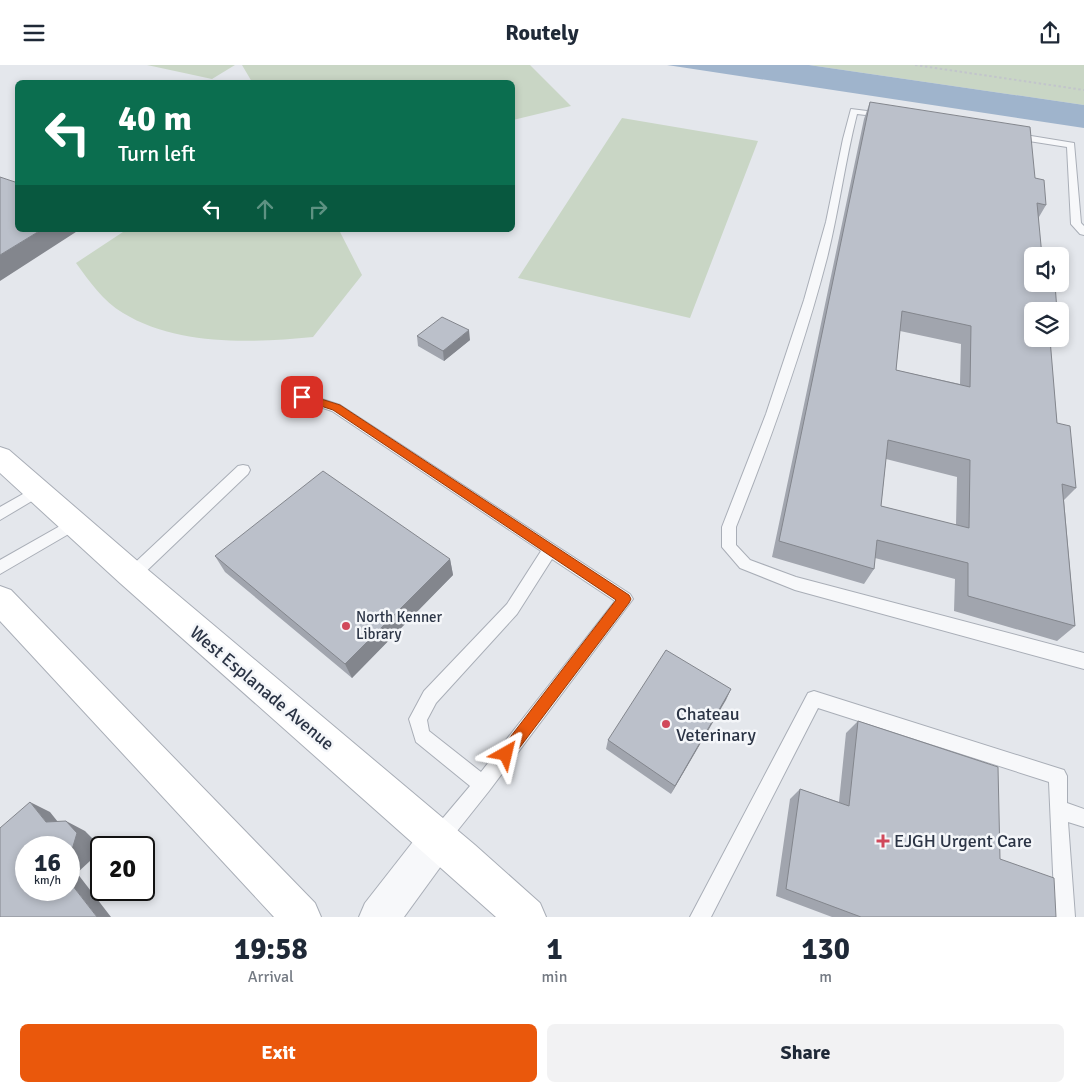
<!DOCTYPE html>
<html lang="en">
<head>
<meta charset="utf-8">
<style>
  body { margin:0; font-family:Signika,sans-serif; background:#f2f2f3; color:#1f2937; height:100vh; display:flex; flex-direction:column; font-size:19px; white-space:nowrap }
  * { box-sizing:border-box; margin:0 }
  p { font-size:16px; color:#747a83 }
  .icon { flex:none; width:28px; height:28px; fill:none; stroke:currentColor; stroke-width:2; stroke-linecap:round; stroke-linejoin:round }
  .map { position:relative; height:852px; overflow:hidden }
  .sheet { display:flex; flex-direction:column; background:#fff; flex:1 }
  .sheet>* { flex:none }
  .hud { position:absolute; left:15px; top:15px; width:500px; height:152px; border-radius:8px; box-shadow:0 2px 8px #0003; background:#0b6e4f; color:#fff; overflow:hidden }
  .buttons { position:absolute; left:1024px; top:182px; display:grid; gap:10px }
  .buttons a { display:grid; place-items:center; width:45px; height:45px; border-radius:8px; background:#fff; box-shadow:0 2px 8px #0003; font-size:25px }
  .speed { position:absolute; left:15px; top:771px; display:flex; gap:10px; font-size:25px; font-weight:700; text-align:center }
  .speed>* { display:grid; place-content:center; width:65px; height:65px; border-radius:50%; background:#fff; box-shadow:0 2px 8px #0003; line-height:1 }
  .speed small { font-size:12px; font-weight:400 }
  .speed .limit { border:2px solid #111; border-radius:8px; background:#fff; color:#111 }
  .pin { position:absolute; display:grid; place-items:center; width:42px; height:42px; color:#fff; margin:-21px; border-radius:10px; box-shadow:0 2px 8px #0006 }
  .me { position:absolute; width:55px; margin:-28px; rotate:37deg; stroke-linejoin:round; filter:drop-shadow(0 0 4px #0008) }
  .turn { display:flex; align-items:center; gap:18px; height:105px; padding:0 20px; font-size:22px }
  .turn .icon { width:65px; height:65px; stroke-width:2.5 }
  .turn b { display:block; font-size:35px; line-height:42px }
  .lanes { display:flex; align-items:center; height:48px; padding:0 20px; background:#0003; justify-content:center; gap:25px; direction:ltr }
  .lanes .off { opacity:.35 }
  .eta { display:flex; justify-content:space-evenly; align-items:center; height:85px; text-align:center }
  .eta b { font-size:30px; font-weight:700; line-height:35px }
  .button { display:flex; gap:10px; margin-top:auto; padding:10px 20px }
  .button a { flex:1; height:58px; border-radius:8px; background:#ea580c; color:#fff; font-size:20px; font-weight:700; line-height:58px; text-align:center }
  .button a+a { background:#f2f2f3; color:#1f2937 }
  header { display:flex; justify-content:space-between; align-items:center; height:65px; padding:0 20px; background:#fff; font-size:22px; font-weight:700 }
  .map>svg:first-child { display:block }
  .green { fill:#c9d6c5 }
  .water { fill:#9fb4cc }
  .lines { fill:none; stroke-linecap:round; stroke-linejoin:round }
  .service-casing { stroke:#a9aeb7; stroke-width:2 }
  .minor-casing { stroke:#a9aeb7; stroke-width:2 }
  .secondary-casing { stroke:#a9aeb7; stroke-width:2 }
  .path { stroke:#c2c5cb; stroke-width:2; stroke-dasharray:2.5 2.5; stroke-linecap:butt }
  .service { fill:#f7f8fa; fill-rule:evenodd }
  .minor { fill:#f7f8fa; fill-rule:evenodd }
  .secondary { fill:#fff; fill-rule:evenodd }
  .wall { fill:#a1a5ae; fill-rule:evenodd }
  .shaded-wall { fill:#83868d }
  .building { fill:#bbc0ca; stroke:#83868d; fill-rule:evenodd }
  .route { fill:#ea580c; stroke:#983908 }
  .poi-dot { fill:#d1495b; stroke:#f4f6f9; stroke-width:2 }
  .labels { text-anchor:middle; stroke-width:5; stroke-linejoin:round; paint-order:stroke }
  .poi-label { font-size:15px; fill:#2b3445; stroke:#f4f6f9; text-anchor:start }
  .near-street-label { font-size:18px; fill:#2b3445; stroke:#f4f6f9 }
  .near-poi-label { font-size:18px; fill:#2b3445; stroke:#f4f6f9; text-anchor:start }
</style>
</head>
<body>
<header><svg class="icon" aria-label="menu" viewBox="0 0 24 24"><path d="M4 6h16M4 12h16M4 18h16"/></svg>Routely<svg class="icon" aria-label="share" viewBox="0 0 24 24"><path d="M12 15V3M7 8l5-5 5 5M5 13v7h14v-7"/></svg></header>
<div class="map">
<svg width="1084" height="852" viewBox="0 0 1084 852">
  <rect width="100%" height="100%" fill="#e4e7ec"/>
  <path class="green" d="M 147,0 L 235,0 L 212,14 Z
    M 242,0 L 530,0 L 571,41 L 513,55 L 512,18 L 252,17 Z
    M 809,0 L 1084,0 L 1084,40 Z
    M 622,53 L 758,76 L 690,253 L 518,213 Z
    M 126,165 L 339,165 L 362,210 L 313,272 C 252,278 177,281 123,248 C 103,236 89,216 76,198 Z"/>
  <path class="water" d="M 667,0 L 809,0 L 1084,40 L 1084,63 Z"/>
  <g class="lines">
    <g class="service-casing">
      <path id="service" d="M 851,44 L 883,48 L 887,50 L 883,52 L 857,49 C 845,96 839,145 827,193 C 803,285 771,374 736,462 L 736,480 L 750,495 L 796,512 L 1084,588 L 1084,604 L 795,525 L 740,503 L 722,482 L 722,462 L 766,349 L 804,235 L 826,157 L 843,74 Z
        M 1013,68 L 1074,78 L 1081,158 L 1084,161 L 1084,170 L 1080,169 L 1071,159 L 1067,82 L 1010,73 L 1009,71 Z
        M 303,328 L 340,340 L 630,529 L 633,534 L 489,726 L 446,780 L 439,782 L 432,780 L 430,773 L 432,766 L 470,721 L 416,677 L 409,654 L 424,626 L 507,539 L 541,486 L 332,346 L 299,335 L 297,332 ZM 552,494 L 615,536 L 481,707 L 429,666 L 427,655 L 436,638 L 517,549 Z
        M 243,400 L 248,401 L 250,405 L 248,409 L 136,516 L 131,517 L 126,516 L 123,511 L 126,506 L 238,401 Z
        M 37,421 L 42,422 L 44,426 L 42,430 L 0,455 L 0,442 Z
        M 74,453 L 79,455 L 81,459 L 79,463 L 0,509 L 0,495 Z
        M 814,626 L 1064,705 L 1067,711 L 1067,738 L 1084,744 L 1084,762 L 1068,757 L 1075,852 L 1055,852 L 1049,717 L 818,643 L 711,852 L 690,852 L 808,628 Z"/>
    </g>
    <g class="minor-casing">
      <path id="minor" d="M 439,754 L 452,760 L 458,773 L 452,786 L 404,852 L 359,852 L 365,838 L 426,760 Z"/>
    </g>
    <g class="secondary-casing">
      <path id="secondary" d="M 0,382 L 9,385 L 141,499 L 475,780 L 540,838 L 546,852 L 496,852 L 120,518 L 0,408 Z
        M 0,521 L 11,525 L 315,838 L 321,852 L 274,852 L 0,556 Z"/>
    </g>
    <path class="path" d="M 915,0 L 1084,25"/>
    <use href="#service" class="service"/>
    <use href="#minor" class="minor"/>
    <use href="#secondary" class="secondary"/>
  </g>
  <path class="wall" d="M 870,37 L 1035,113 L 1046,140 L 1039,152 L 1032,274 L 1054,274 L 1050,280 L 1057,358 L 1076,423 L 1064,435 L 1075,561 L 1057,576 L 954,546 L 955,514 L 875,493 L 874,504 L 864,519 L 772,492 L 864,54 ZM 900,266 L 961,279 L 960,319 L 896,305 ZM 886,394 L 957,412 L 956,460 L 881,441 Z
    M 417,271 L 470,275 L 444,296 L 418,281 Z
    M 215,491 L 450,494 L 453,510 L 352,613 L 225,507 Z
    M 731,624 L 671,729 L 606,684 L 608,675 Z
    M 858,656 L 1000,794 L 1056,852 L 832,852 L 776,831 L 790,734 L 800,724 L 839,737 L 846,668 Z"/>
  <path class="shaded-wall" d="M 41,165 L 79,165 L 0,216 L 0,190 Z
    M 469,265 L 470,275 L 444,296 L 443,286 Z
    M 450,494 L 453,510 L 352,613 L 345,599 Z
    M 731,624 L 726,635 L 671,729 L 675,721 Z
    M 30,737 L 50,747 L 66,767 L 46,757 Z
    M 66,756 L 85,766 L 96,777 L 90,796 L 77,808 L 111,852 L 97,852 L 69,816 L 69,789 Z"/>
  <path class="building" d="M 870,37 L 1030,62 L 1035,113 L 1044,115 L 1046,140 L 1037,138 L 1042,191 L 1032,191 L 1032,219 L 1055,219 L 1057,246 L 1032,246 L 1032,274 L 1050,274 L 1057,358 L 1070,361 L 1076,423 L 1062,419 L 1075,561 L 968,531 L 968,498 L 877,475 L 874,504 L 779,476 ZM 902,246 L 971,261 L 970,322 L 896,305 ZM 888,375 L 970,395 L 969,463 L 881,441 Z
    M 0,112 L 18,118 L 18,165 L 41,165 L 0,190 Z
    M 442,252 L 469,265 L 443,286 L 417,271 Z
    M 323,406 L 450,494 L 345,599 L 215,491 Z
    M 666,585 L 731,624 L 675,721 L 608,675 Z
    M 858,656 L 998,702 L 1000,794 L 1054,813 L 1056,852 L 861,852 L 786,824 L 800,724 L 849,741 Z
    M 30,737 L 46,757 L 66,756 L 77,768 L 71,788 L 69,789 L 69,782 L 26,782 L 26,825 L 69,825 L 69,816 L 97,852 L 0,852 L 0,763 Z"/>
  <path class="route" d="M 302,328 L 340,340 L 629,530 L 631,534 L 629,538 L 511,694 L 506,696 L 501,694 L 499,689 L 501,684 L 616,535 L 333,345 L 299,334 L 297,332 Z"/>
  <g class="poi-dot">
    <circle cx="346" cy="561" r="5"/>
    <circle cx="666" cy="659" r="5"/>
    <path d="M880.5 768.5h5v5h5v5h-5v5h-5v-5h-5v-5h5z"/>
  </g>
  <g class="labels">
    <g class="poi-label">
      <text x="356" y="557">North Kenner<tspan x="356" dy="17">Library</tspan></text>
    </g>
    <g class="near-street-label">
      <text transform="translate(262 623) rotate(40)" y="6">West Esplanade Avenue</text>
    </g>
    <g class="near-poi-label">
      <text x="676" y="655">Chateau<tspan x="676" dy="21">Veterinary</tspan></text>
      <text x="894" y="782">EJGH Urgent Care</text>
    </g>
  </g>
</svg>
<div class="buttons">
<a><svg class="icon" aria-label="sound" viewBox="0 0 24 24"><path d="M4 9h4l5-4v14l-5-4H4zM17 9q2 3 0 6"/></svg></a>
<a><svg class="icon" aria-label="layers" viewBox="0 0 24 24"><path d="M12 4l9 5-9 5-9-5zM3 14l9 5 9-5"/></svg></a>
</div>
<div class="speed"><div>16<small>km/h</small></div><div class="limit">20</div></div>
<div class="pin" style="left:302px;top:332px;background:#d93025"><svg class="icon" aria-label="arrive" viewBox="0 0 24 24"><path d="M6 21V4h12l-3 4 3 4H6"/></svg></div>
<svg class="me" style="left:506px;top:689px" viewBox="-20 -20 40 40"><path d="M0-17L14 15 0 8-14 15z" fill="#ea580c" stroke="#fff" stroke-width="4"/></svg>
<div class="hud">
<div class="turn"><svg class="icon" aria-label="left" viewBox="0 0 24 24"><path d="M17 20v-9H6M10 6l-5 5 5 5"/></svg><div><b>40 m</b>Turn left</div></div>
<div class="lanes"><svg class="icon" aria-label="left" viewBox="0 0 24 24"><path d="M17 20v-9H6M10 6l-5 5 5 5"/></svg><svg class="icon off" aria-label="ahead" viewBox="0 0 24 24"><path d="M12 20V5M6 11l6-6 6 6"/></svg><svg class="icon off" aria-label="right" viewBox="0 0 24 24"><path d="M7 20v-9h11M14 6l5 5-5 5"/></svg></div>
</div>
</div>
<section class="sheet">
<div class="eta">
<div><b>19:58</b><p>Arrival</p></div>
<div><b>1</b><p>min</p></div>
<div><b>130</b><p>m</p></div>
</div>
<div class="button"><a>Exit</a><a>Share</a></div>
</section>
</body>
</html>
